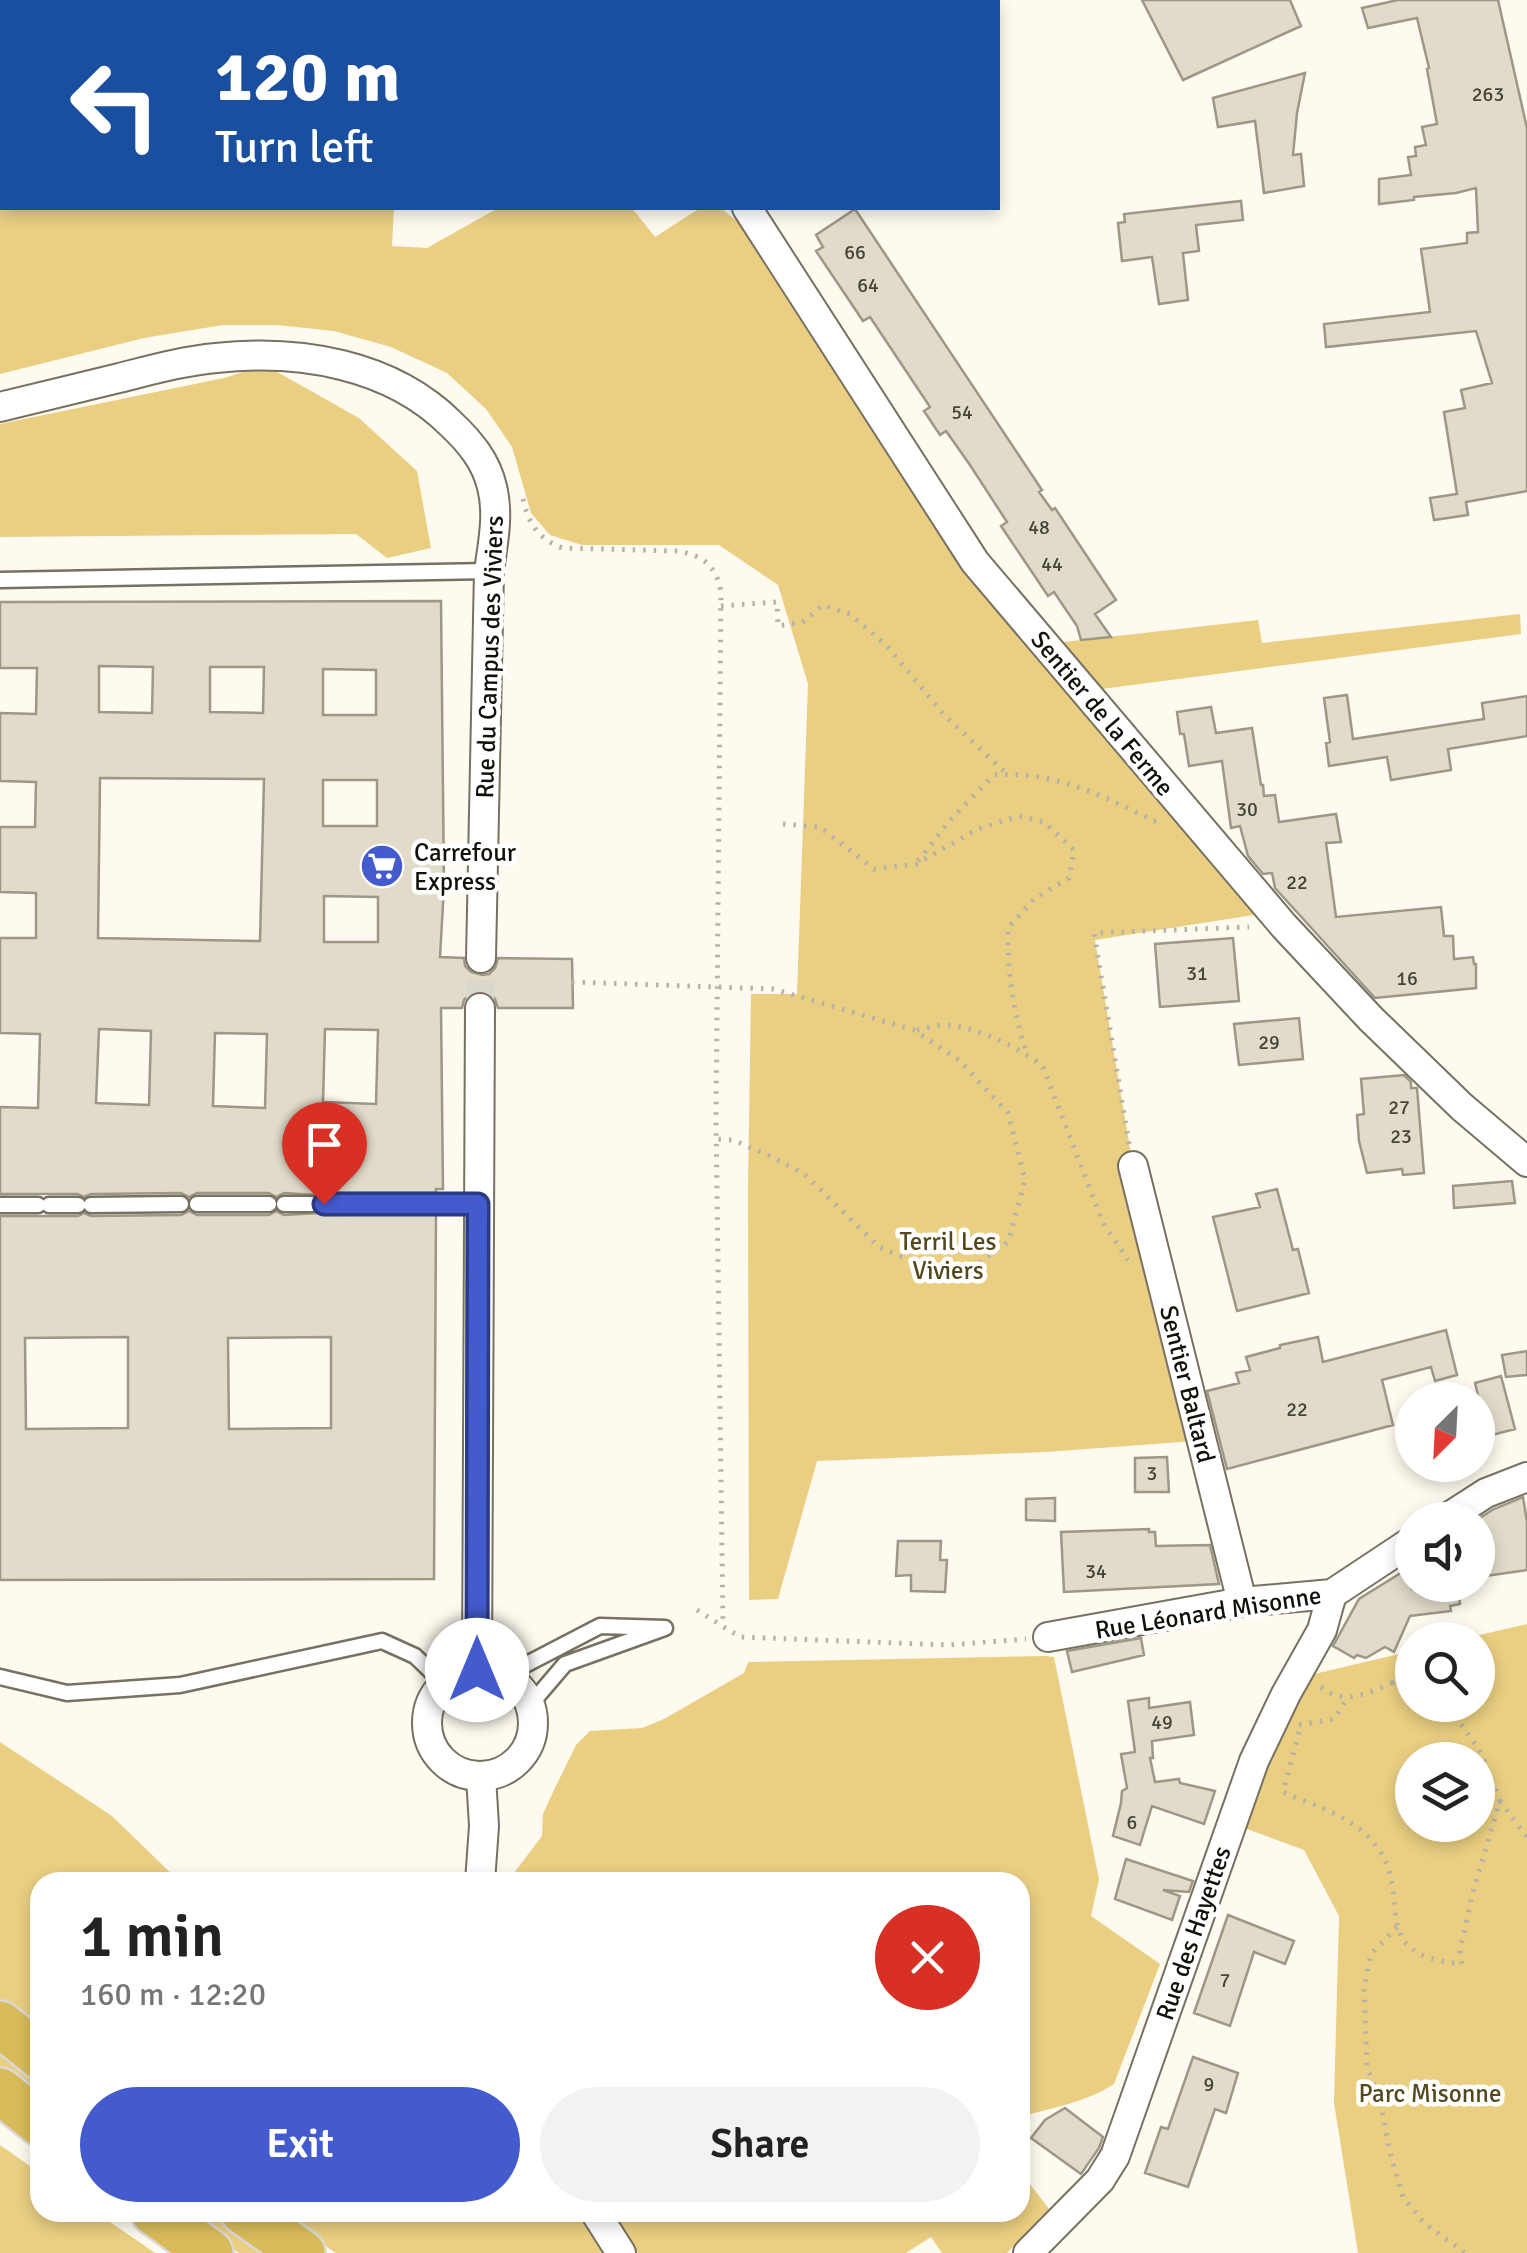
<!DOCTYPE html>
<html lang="en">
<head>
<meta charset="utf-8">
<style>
  body { margin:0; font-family:Signika,sans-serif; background:#f2f2f2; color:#222; height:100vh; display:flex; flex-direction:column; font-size:38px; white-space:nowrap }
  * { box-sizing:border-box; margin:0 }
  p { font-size:32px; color:#767676 }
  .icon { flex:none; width:55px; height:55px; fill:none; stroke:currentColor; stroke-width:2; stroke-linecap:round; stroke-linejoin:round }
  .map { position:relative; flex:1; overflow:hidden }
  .panel { position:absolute; left:30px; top:1872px; width:1000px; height:350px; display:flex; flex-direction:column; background:#fff; border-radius:30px; box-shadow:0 5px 15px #0003 }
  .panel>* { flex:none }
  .banner { position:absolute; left:0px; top:0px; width:1000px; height:210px; box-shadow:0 5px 15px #0003; background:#1a4fa0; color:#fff; overflow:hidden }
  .needle { width:65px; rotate:204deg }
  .controls { position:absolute; left:1395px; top:1382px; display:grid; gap:20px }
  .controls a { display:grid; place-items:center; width:100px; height:100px; border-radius:50%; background:#fff; box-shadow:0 5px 15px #0003; font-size:50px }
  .pin { position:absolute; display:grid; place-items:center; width:85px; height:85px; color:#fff; margin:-102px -42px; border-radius:50% 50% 50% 0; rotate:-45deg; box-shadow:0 0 10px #0007 }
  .pin .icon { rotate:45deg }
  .me { position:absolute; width:110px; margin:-55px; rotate:0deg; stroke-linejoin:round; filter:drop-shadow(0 0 8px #0008) }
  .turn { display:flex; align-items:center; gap:35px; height:210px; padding:0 50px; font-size:45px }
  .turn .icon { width:130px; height:130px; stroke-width:2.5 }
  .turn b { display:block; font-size:70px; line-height:85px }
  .round { display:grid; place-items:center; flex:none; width:105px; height:105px; border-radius:52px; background:#f2f2f2 }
  .headline { display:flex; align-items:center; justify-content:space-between; height:170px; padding:0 50px }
  h1 { font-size:60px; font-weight:600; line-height:75px }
  .cta { display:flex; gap:20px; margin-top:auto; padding:20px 50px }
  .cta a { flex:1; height:115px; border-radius:60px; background:#445bce; color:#fff; font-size:40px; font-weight:600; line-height:115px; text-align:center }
  .cta a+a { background:#f2f2f2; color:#222 }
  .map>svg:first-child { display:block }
  .green { fill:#eacf82; fill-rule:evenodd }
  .building { fill:#e1dbc9; stroke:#9d9787; stroke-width:2.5; fill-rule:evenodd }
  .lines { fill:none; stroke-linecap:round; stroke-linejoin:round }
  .minor-tunnel { stroke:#dbd7cd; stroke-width:28; stroke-dasharray:28 14; stroke-linecap:butt }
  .service-casing { stroke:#767160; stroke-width:19 }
  .minor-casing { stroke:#767160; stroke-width:32 }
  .trunk-casing { stroke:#d9d9d8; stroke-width:50 }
  .path { stroke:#b6b2a9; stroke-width:5; stroke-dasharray:2.5 8; stroke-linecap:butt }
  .service { stroke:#fff; stroke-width:14 }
  .minor { stroke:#fff; stroke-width:28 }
  .trunk { stroke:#dabb5a; stroke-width:45 }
  .route-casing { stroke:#2c3b86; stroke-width:25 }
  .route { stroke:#445bce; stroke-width:18 }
  .labels { text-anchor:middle; stroke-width:9; stroke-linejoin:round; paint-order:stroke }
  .number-label { font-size:20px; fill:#46433a }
  .street-label { font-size:25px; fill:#12100a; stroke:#fff }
  .poi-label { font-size:25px; fill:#12100a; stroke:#fff; text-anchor:start }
  .park-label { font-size:25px; fill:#56481d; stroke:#fff }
</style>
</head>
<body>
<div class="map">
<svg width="1527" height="2253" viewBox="0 0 1527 2253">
  <rect width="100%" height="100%" fill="#fefaef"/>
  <path class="green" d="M 612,0 L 835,0 L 836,2 L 609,2 Z
    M 0,123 L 2,123 L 2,208 L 394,208 L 392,246 L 427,248 L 498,208 L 632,208 L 655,237 L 700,208 L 721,208 L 739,223 L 979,583 L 1260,914 L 1095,940 L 1133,1166 L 1195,1441 L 1046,1452 L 817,1461 L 778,1599 L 749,1600 L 748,1189 L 751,994 L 797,994 L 808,684 L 778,585 L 719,545 L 582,545 L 550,535 L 531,513 L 512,447 L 486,409 L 447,373 L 391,347 L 334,331 L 277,325 L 223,325 L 144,338 L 0,374 Z
    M 265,365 L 359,418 L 417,471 L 431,548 L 387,558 L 356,534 L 0,537 L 0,424 L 224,378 Z
    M 1520,614 L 1521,634 L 1094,690 L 1055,643 L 1258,620 L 1262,643 Z
    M 1527,1624 L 1527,2253 L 1358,2253 L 1334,2103 L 1339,1916 L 1304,1850 L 1242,1827 L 1289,1705 L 1314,1674 L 1412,1651 L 1412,1705 L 1478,1705 L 1478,1640 L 1458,1640 ZM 1412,1760 L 1478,1760 L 1478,1825 L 1412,1825 Z
    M 1045,1656 L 1054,1657 L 1099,1879 L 1091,1916 L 1160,1964 L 1114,2084 C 1087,2102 1051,2108 1020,2117 L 1020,1882 L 507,1882 L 542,1836 L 543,1814 L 554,1790 L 576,1745 L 590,1731 L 642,1728 L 664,1719 L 744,1673 L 748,1662 Z
    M 0,1742 L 112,1816 L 180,1882 L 40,1882 L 40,2033 L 0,2002 Z
    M 0,2044 L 40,2077 L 40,2109 L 0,2074 Z
    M 0,2145 L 40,2173 L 40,2212 L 97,2213 L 155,2253 L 0,2253 Z
    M 1020,2171 L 1049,2209 L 1007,2253 L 942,2253 L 931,2237 L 906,2253 L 638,2253 L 628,2240 L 612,2213 L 1020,2212 Z
    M 183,2213 L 219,2213 L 275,2253 L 239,2253 Z
    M 275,2213 L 600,2213 L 629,2253 L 336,2253 Z"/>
  <path class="building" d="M 1142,0 L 1290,0 L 1301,26 L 1183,80 Z
    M 1398,0 L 1498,0 L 1527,128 L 1527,491 L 1466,502 L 1468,515 L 1434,520 L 1430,498 L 1457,494 L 1444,412 L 1465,408 L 1461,390 L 1492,383 L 1476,331 L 1326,347 L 1324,324 L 1430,312 L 1421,249 L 1467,243 L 1467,233 L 1478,232 L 1476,188 L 1456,193 L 1414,197 L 1414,200 L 1379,204 L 1379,179 L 1411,175 L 1408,157 L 1416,156 L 1415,147 L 1426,145 L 1422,127 L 1437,124 L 1427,69 L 1429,68 L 1417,18 L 1368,28 L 1362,8 Z
    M 1305,73 L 1297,113 L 1293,155 L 1301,154 L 1304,186 L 1264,193 L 1255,121 L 1218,127 L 1213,98 Z
    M 1241,201 L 1243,220 L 1196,225 L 1199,251 L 1183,253 L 1188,300 L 1159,304 L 1152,257 L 1122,261 L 1118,223 L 1125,222 L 1124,214 Z
    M 855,209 L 1042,490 L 1039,492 L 1052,510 L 1055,508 L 1116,600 L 1095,614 L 1111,637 L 1081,640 L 1077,626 L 1054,592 L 1048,596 L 1001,526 L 1007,522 L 970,465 L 946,431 L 940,435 L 924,411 L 930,407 L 870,317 L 863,321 L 816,251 L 823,247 L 816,235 Z
    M 441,601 L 444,887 L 440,957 L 464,958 L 465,966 L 471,972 L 482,975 L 489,974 L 495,968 L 498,958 L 572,959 L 573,1008 L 498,1008 L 495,999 L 490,993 L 481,991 L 471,993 L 464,1000 L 462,1008 L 441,1008 L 443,1189 L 436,1189 L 436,1193 L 324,1193 L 318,1195 L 284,1193 L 276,1197 L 269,1193 L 197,1193 L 189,1197 L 181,1193 L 91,1194 L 84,1197 L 78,1194 L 0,1194 L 0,1107 L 38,1108 L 40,1034 L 0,1033 L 0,938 L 36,938 L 36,893 L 0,892 L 0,827 L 35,827 L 36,782 L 0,781 L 0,713 L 36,714 L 37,668 L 0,668 L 0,602 ZM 99,666 L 153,667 L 152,713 L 99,712 ZM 210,667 L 264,667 L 263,713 L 210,712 ZM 323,669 L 376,670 L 376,715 L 323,715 ZM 100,778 L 264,779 L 260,941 L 98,938 ZM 323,780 L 377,780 L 377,826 L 323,826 ZM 324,896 L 378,897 L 378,942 L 324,942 ZM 99,1029 L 151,1031 L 149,1105 L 96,1103 ZM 325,1029 L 378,1030 L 376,1104 L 323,1102 ZM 215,1033 L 267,1034 L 265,1108 L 213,1106 Z
    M 1347,695 L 1353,739 L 1484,719 L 1482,703 L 1527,696 L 1527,736 L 1448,749 L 1451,770 L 1391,780 L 1387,757 L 1329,766 L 1326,743 L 1330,742 L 1324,698 Z
    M 1211,707 L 1216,733 L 1252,728 L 1261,785 L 1263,785 L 1264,796 L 1275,795 L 1279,822 L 1336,814 L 1341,842 L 1326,843 L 1336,917 L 1441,907 L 1444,936 L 1453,936 L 1454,959 L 1473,957 L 1474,964 L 1476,964 L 1476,988 L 1375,998 L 1275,888 L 1272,873 L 1263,874 L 1248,856 L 1240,826 L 1231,828 L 1222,761 L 1189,766 L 1184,734 L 1180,734 L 1177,712 Z
    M 1233,938 L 1239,1001 L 1160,1007 L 1155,944 Z
    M 1299,1018 L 1303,1059 L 1239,1065 L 1234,1024 Z
    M 1404,1075 L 1411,1082 L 1411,1088 L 1417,1088 L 1424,1173 L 1403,1175 L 1402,1169 L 1367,1173 L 1359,1141 L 1357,1115 L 1364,1114 L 1361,1079 Z
    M 1512,1181 L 1515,1203 L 1454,1208 L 1453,1186 Z
    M 1277,1189 L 1293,1250 L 1298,1249 L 1309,1293 L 1237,1311 L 1213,1217 L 1260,1207 L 1256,1194 Z
    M 189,1211 L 197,1215 L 269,1215 L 276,1211 L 284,1215 L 318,1213 L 324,1215 L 436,1214 L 434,1579 L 0,1580 L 0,1216 L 78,1216 L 84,1213 L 91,1216 L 181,1215 ZM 128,1337 L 128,1428 L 26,1429 L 25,1338 ZM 331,1337 L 331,1428 L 229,1429 L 228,1338 Z
    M 1446,1330 L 1457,1375 L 1435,1381 L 1431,1367 L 1382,1380 L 1393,1425 L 1227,1469 L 1207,1391 L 1239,1383 L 1236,1373 L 1250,1370 L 1246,1357 L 1280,1348 L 1280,1345 L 1318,1337 L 1323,1362 Z
    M 1527,1351 L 1527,1375 L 1506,1377 L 1502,1355 Z
    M 1501,1376 L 1515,1429 L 1488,1436 L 1475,1383 Z
    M 1167,1457 L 1169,1492 L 1135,1492 L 1135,1458 Z
    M 1523,1497 L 1527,1522 L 1527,1570 L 1478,1577 L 1478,1519 L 1494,1509 Z
    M 1055,1498 L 1055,1521 L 1026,1520 L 1026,1499 Z
    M 1149,1529 L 1149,1532 L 1155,1532 L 1156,1546 L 1210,1545 L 1219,1584 L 1064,1592 L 1061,1532 Z
    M 898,1541 L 941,1541 L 940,1560 L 947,1560 L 945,1592 L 911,1591 L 911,1575 L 896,1576 Z
    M 1412,1566 L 1412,1589 L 1430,1585 L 1458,1585 L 1460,1604 L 1450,1606 L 1451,1611 L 1410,1616 L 1394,1652 L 1385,1647 L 1366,1658 L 1357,1655 L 1354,1658 L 1333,1646 L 1359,1599 Z
    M 1141,1638 L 1144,1655 L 1072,1672 L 1067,1651 Z
    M 1149,1698 L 1149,1708 L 1190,1702 L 1194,1735 L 1152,1741 L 1153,1758 L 1150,1758 L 1155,1782 L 1179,1779 L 1180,1783 L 1215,1791 L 1204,1824 L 1152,1806 L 1140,1845 L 1113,1836 L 1121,1803 L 1122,1791 L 1127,1788 L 1121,1754 L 1135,1752 L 1128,1701 Z
    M 1126,1859 L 1193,1881 L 1189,1892 L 1163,1890 L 1180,1896 L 1172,1920 L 1115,1899 Z
    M 1228,1915 L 1294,1941 L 1285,1964 L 1254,1952 L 1230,2026 L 1194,2013 Z
    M 1193,2057 L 1238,2073 L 1226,2113 L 1215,2109 L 1188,2187 L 1145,2173 L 1161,2127 L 1168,2129 Z
    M 1065,2108 L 1103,2137 L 1099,2148 L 1081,2174 L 1031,2138 L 1045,2120 Z"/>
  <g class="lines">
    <path class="minor-tunnel" d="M 480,1008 L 481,958"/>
    <g class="service-casing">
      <path id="service" d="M 0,580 L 489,571
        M 197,1204 L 269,1204
        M 284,1204 L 312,1204
        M 324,1204 L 478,1203
        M 0,1205 L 38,1205
        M 49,1205 L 78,1205
        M 91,1205 L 181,1204
        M 0,1677 L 67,1693 L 180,1685 L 382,1641 L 415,1656 L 444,1684
        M 509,1679 L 523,1666 L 600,1626 L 665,1628 L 565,1664 L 530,1705"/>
    </g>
    <g class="minor-casing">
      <path id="minor" d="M 569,0 L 575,2
        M 747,208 L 975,562 L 1284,926 L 1371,1019 L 1462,1107 L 1527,1162
        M 0,407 C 40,397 79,388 119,378 C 151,370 183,361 216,358 C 299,349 391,364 451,424 C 470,442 486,461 492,487 C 499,514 493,543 489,571 L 481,958
        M 1133,1166 L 1242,1602
        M 1444,1520 L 1486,1493 L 1527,1477
        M 1048,1637 L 1242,1602 L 1332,1594 L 1412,1541
        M 477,1670 L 480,1008
        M427 1723a53 53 0 1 1 106 0a53 53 0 1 1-106 0Z
        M 480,1882 L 484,1826 L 481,1776
        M 595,2212 L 621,2253
        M 1028,2253 L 1100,2180 L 1115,2156 L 1254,1761 L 1286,1694 L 1322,1630 L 1332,1594"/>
    </g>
    <g class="trunk-casing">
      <path id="trunk" d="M 0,2024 L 40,2056
        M 0,2091 L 40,2123
        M 154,2212 L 210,2253
        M 244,2212 L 302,2253"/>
    </g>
    <path class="path" d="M 523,499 C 529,525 538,538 562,548 L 677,551 C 704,556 716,565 721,592 L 716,1118 L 723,1626
      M 721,606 L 777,602 L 778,626 L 803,622 L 823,605 L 850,614 L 887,646 L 944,715 L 1007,774
      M 783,824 L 820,827 L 874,869 L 916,864 L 978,829 L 1019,816 L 1044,822 L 1074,850 L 1069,878 L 1035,898 L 1008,928 C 1007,970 1013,1012 1027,1053
      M 918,861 L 951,819 L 994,775 C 1051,770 1104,796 1154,821 L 1158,819
      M 572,982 L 773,989 L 914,1030 L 959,1060 L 1008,1113 L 1025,1180 L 1008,1242 L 976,1265 L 934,1271 L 879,1247 L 804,1174 L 770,1156 L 733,1140 L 716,1139
      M 917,1030 C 927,1028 939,1024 949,1025 C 977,1028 1022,1048 1043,1067 L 1103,1223 L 1128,1260
      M 1129,1144 L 1094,933 L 1249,927
      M 697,1610 L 740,1637 L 948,1645 L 1026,1639
      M 1392,1683 L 1412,1675
      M 1321,1687 C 1344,1706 1368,1693 1392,1683 L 1412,1695
      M 1459,1705 L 1461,1722
      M 1299,1725 L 1334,1719 L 1348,1697
      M 1299,1732 L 1283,1792 C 1317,1807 1354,1816 1377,1847 C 1415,1899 1363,1955 1462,1964 L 1460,1951 L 1472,1895 L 1500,1801 L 1481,1753 L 1461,1724 L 1448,1713 L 1432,1705
      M 1500,1801 L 1527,1837
      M 1397,1927 L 1371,1954 L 1364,1987 L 1367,2067 L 1380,2101 L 1390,2153 L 1403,2197 L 1424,2223 L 1465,2253"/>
    <use href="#service" class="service"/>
    <use href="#minor" class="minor"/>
    <use href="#trunk" class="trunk"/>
  </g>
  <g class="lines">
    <g class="route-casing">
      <path id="route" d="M 324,1204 L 478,1204 L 477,1670"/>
    </g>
    <use href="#route" class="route"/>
  </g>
  <defs>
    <g id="supermarket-disc" transform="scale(2.25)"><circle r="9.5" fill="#445bce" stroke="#fff"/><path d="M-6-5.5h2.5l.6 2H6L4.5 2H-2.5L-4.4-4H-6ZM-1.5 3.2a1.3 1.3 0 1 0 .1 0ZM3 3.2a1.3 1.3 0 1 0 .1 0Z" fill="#fff"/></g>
  </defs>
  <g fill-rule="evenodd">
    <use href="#supermarket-disc" x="382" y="866"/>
  </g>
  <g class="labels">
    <g class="number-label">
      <text x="1488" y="101">263</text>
      <text x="855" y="259">66</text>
      <text x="868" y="292">64</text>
      <text x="962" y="419">54</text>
      <text x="1039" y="534">48</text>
      <text x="1052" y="571">44</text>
      <text x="1247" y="816">30</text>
      <text x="1297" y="889">22</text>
      <text x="1197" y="980">31</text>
      <text x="1407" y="985">16</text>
      <text x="1269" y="1049">29</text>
      <text x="1399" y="1114">27</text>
      <text x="1401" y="1143">23</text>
      <text x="1297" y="1416">22</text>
      <text x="1152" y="1480">3</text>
      <text x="1096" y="1578">34</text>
      <text x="1162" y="1729">49</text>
      <text x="1132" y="1829">6</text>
      <text x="1225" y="1987">7</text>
      <text x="1209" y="2091">9</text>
    </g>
    <g class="street-label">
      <text transform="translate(489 657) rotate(-88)" y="9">Rue du Campus des Viviers</text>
      <text transform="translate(1103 713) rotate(50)" y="9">Sentier de la Ferme</text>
      <text transform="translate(1188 1384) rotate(76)" y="9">Sentier Baltard</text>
      <text transform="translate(1208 1612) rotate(-9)" y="9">Rue Léonard Misonne</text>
      <text transform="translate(1193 1933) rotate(-71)" y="9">Rue des Hayettes</text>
    </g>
    <g class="poi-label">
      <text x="414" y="861">Carrefour<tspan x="414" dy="29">Express</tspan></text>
    </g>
    <g class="park-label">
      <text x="948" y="1250">Terril Les<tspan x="948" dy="29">Viviers</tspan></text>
      <text x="1430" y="2102">Parc Misonne</text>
    </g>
  </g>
</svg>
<div class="controls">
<a><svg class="needle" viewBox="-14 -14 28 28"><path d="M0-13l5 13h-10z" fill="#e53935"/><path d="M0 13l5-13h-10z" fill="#767676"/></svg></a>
<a><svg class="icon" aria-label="sound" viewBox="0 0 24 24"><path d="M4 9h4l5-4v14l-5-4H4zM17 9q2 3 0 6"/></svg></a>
<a><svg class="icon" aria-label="search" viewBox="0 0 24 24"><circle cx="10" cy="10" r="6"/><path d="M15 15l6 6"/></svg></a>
<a><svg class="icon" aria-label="layers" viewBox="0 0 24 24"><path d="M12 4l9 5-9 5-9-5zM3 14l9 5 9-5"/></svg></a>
</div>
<div class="pin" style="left:324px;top:1204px;background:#d93025"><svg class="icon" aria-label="arrive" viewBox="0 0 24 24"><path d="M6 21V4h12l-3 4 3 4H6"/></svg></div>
<svg class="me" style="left:477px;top:1670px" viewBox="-20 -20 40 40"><circle r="19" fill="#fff"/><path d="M0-13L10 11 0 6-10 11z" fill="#445bce"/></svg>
<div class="banner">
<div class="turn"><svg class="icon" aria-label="left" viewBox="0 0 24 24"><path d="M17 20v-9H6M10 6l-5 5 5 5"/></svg><div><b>120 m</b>Turn left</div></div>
</div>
<section class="panel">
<div class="headline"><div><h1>1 min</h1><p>160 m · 12:20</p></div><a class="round" style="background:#d93025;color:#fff"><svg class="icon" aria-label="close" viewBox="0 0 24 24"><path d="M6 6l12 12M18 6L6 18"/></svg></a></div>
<div class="cta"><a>Exit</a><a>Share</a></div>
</section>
</div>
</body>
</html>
